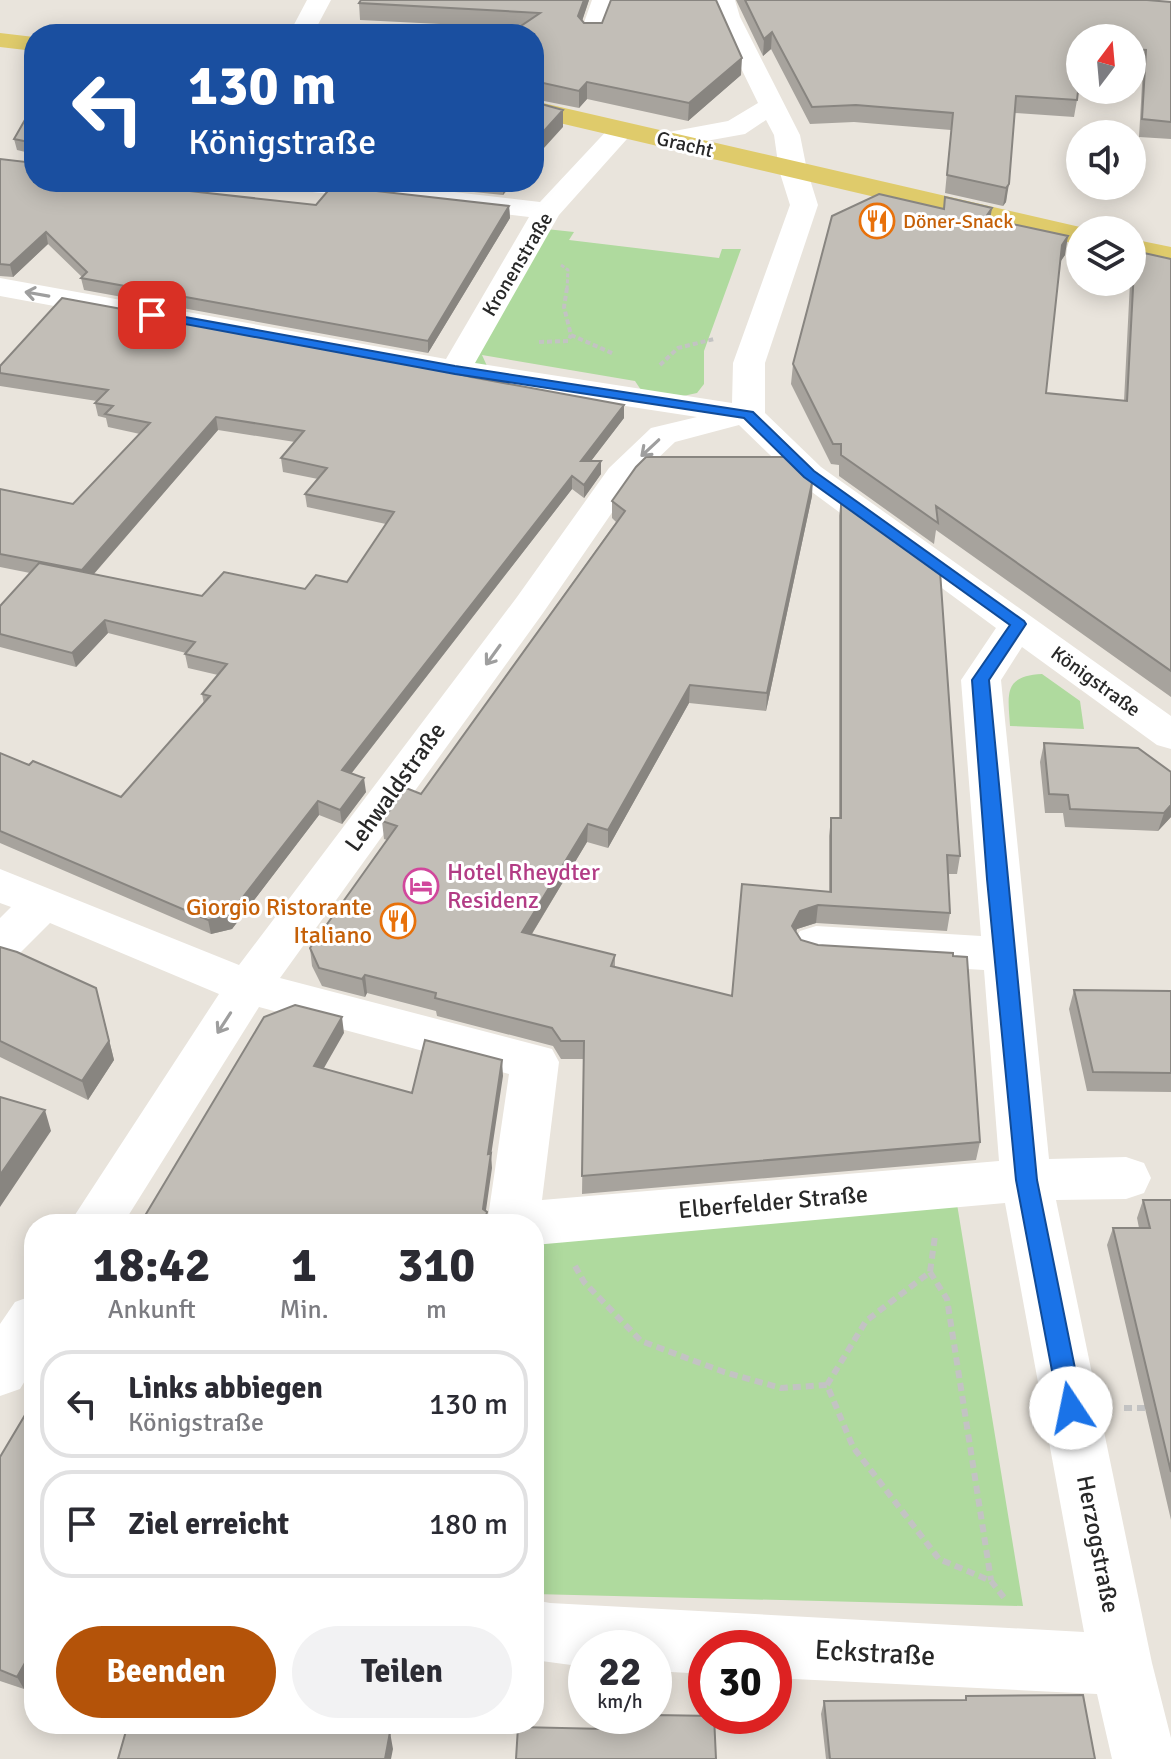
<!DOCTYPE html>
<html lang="de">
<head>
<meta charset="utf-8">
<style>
  body { margin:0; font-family:Signika,sans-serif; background:#f2f2f3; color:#2b2b33; height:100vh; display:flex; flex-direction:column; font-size:30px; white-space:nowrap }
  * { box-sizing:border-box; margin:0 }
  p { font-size:26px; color:#7c7c81 }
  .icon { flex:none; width:44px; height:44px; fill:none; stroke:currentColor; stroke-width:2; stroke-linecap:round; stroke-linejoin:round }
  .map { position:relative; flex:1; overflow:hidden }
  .side { position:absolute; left:24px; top:1214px; width:520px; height:520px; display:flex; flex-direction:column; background:#fff; border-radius:32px; box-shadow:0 4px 20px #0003 }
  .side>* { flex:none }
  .banner { position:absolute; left:24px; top:24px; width:520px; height:168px; border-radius:32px; box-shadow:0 4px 20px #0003; background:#1a4fa0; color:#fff; overflow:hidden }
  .needle { width:52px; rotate:16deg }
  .fabs { position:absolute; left:1066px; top:24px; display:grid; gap:16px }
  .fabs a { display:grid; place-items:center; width:80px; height:80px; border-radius:50%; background:#fff; box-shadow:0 4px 20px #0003; font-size:40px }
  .speed { position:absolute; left:568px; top:1630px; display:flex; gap:16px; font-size:40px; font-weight:700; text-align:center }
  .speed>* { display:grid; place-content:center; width:104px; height:104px; border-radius:50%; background:#fff; box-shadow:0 4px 20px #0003; line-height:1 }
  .speed small { font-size:20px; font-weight:400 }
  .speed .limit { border:12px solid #d22; background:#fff; color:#111 }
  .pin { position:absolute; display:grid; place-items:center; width:68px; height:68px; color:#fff; margin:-34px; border-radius:16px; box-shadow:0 4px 12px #0006 }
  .me { position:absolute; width:88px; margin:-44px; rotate:349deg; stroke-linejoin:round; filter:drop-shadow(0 0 6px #0008) }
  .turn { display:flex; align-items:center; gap:28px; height:168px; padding:0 32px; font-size:36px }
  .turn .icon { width:104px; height:104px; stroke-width:2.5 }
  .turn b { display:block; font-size:56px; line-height:68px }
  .eta { display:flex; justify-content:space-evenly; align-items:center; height:136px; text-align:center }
  .eta b { font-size:48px; font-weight:700; line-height:56px }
  .primary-button { display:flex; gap:16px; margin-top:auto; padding:16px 32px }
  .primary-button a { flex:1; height:92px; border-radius:48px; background:#b45309; color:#fff; font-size:32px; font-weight:700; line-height:92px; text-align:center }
  .primary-button a+a { background:#f2f2f3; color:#2b2b33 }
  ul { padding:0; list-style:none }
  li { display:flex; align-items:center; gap:24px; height:108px; margin:0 16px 12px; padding:0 16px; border:4px solid #e1e1e2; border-radius:32px }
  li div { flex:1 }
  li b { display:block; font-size:30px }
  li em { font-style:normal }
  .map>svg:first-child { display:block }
  .green { fill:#afda9e }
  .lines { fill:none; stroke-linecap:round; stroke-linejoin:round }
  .path-far2 { stroke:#c3c3c3; stroke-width:3; stroke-dasharray:4 2; stroke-linecap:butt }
  .path-far1 { stroke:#c3c3c3; stroke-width:4; stroke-dasharray:5 3; stroke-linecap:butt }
  .path { stroke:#c3c3c3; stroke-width:6; stroke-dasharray:8 5; stroke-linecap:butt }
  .minor { fill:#fff; fill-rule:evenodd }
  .major { fill:#dfcb6b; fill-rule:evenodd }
  .wall { fill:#a7a39d; fill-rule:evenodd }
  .shaded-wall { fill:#888580 }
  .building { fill:#c2beb7; stroke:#888580; stroke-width:2 }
  .oneway { stroke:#9e9e9e }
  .route { fill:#1a73e8; stroke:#114b97; stroke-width:2 }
  .labels { text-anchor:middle; stroke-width:6; stroke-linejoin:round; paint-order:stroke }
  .far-street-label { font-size:20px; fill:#282828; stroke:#fff }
  .far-food-label { font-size:20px; fill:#c56008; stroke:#fff; text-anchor:start }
  .street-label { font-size:24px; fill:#282828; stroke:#fff }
  .hotel-label { font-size:24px; fill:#b23c85; stroke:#fff; text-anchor:start }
  .food-label { font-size:24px; fill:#c56008; stroke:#fff; text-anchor:end }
  .near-street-label { font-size:28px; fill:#282828; stroke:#fff }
</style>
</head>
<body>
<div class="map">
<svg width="1171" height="1759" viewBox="0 0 1171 1759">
  <rect width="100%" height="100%" fill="#e9e4dc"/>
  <path class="green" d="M 546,229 L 574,232 L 569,240 L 719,258 L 722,249 L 741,249 L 704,351 L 704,384 L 697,393 L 683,396 L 643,393 L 635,381 L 482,355 L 487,366 L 464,364 Z
    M 1042,674 L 1080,701 L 1084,729 L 1010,726 C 1008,694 1003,676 1042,674 Z
    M 957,1204 L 1023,1606 L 534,1594 L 534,1237 Z"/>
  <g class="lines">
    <path class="path-far2" d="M 561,265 L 568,270 L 567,290"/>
    <path class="path-far1" d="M 567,288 L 564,307 L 571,335 L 614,354
      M 539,342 L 568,341 L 571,335
      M 660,365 L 678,348 L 714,339"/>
    <path class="path" d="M 575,1266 L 584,1282 L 641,1341 L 724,1372 L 781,1388 L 827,1385 L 853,1447 L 939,1559 L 991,1581 L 1006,1600
      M 930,1272 L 947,1299 L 991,1580
      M 827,1385 L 866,1321 L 930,1272 L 935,1236
      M 1124,1408 L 1150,1408"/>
    <path class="minor" d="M 307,0 L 331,0 L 313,34 L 289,34 Z
      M 592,0 L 616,0 L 602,36 L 584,36 L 581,31 Z
      M 711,0 L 735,0 L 740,17 L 800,135 L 807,170 L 818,205 L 765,363 L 765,413 L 821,467 L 1171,716 L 1171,749 L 1157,745 L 1022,647 L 1001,680 L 1049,1159 L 1126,1157 L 1144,1163 L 1151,1178 L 1144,1193 L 1126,1199 L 1056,1200 L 1152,1663 L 1171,1738 L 1171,1759 L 1112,1759 L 1097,1694 L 774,1678 L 774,1648 L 706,1648 L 706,1674 L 654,1671 L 654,1648 L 586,1648 L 586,1667 L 534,1660 L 534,1600 L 550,1603 L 1084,1632 L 1005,1203 L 534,1245 L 534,1224 L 487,1224 L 509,1074 L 259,1007 L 123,1224 L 69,1224 L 219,994 L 50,923 L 16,957 L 0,962 L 0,918 L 11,907 L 0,903 L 0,869 L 239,965 L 517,597 L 609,468 L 651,428 L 697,417 L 455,380 L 0,296 L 0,278 L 446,359 L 529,217 L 295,190 L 285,188 L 281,182 L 368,182 L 540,202 L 613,124 L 631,124 L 635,130 L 559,215 L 475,363 L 732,403 L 733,363 L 790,205 L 779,170 L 774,135 L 766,120 L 745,134 L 667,148 L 658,146 L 654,140 L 658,134 L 728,121 L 758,103 L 716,17 ZM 739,425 L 797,481 L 996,628 L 961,680 L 981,936 L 816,926 L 800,931 L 793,943 L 800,955 L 816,960 L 984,970 L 999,1161 L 542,1200 L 559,1062 L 552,1049 L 280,978 L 543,613 L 633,482 L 675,442 Z
      M 34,1295 L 34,1366 L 20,1389 L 0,1396 L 0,1324 L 15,1302 Z"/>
    <path class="major" d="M 0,33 L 34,37 L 34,51 L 0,47 Z
      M 534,101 L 1080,227 L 1090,230 L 1080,230 L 1080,245 L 534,117 Z
      M 1132,239 L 1171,247 L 1171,265 L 1132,257 Z"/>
  </g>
  <path class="wall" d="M 589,0 L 582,21 L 584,23 L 741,75 L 688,121 L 587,99 L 579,108 L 534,99 L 534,34 L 518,28 L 360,20 L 359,3 Z
    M 736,0 L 1147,0 L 1171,2 L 1171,139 L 1139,137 L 1143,67 L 1132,66 L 1132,38 L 1080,38 L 1077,100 L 1074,117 L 1015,113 L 1006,202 L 1003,206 L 945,193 L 951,130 L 854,122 L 810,124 L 771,49 L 763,56 Z
    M 34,104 L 182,191 L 316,205 L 509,206 L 510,218 L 428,353 L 84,290 L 81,278 L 82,277 L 48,244 L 13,277 L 0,276 L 0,159 L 34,163 L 34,154 L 17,150 L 14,139 Z
    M 377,182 L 514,182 L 503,195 Z
    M 990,219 L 1065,255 L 1060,262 L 1046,393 L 1124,401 L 1130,282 L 1132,282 L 1132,267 L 1135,251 L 1171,259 L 1171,697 L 936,530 L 934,544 L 839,476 L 839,465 L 831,464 L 791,384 L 793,364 Z
    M 0,366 L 471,377 L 624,405 L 624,418 L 591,461 L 601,461 L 601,474 L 584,498 L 572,489 L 351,774 L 366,792 L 342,824 L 319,815 L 232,929 L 211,934 L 0,843 L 0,753 L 29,765 L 121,797 L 204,704 L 202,694 L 218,675 L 188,668 L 185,654 L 186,653 L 108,633 L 76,667 L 0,647 L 0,606 L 30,573 L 0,567 L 0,489 L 73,504 L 140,434 L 108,427 L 106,418 L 98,416 L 95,403 L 97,401 L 0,386 ZM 218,430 L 295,442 L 281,458 L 283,472 L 318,479 L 305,494 L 307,507 L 386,524 L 347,582 L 305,589 L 202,596 L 94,574 Z
    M 812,496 L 766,711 L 689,703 L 608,848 L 587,842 L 532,934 L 615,955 L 615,967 L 732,996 L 829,892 L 829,836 L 831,818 L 839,818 L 839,516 L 841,498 L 960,856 L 957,874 L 948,874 L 950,913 L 947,931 L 816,923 L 797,929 L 796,932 L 801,940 L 980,1142 L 976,1160 L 582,1194 L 584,1059 L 561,1059 L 553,1046 L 437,1016 L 436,1011 L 367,993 L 365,997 L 322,986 L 312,966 L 310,948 L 387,840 L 384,839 L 382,821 L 421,794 L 616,522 L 612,518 L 612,501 Z
    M 1044,743 L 1171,817 L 1158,831 L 1065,827 L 1063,813 L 1045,813 L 1040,762 Z
    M 0,947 L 101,1007 L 114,1060 L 88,1100 L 0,1057 Z
    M 1074,990 L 1171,991 L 1171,1092 L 1087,1091 L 1069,1009 Z
    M 1143,1200 L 1171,1200 L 1171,1520 L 1107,1245 L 1113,1228 L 1139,1228 L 1137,1218 Z
    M 0,1457 L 24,1689 L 0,1681 Z
    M 966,1696 L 1095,1759 L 826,1759 L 821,1714 L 824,1701 L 965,1700 Z"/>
  <path class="shaded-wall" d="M 584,0 L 589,0 L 578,33 L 578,16 Z
    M 772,32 L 771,49 L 763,56 L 764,39 Z
    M 742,58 L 741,75 L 688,121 L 689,103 Z
    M 587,82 L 587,99 L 579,108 L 579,91 Z
    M 563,110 L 563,127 L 534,159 L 534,142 Z
    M 174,182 L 198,182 L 163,200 L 162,188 Z
    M 503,182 L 514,182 L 503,195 Z
    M 1009,184 L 1006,202 L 1003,206 L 1006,188 Z
    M 509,206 L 510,218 L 428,353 L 428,341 Z
    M 992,208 L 989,227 L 985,218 Z
    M 46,232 L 48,244 L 13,277 L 10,265 Z
    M 1068,236 L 1065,255 L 1058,265 L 1062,245 Z
    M 624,405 L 624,418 L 581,474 L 581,461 Z
    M 216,417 L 218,430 L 85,584 L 82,570 Z
    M 601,461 L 601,474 L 584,498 L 584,485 Z
    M 572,476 L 572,489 L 343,784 L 342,770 Z
    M 813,478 L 812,496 L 766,711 L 767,693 Z
    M 105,620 L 108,633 L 76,667 L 72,653 Z
    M 690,685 L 689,703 L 608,848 L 608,830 Z
    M 364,778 L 366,792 L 342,824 L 340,810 Z
    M 318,801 L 319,815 L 232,929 L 211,934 L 208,920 Z
    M 1171,805 L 1171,817 L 1158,831 L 1164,813 Z
    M 588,824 L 587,842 L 522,950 L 522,932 Z
    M 818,905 L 816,923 L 797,929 L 790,945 L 792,926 L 800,911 Z
    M 365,975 L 367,993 L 365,997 L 362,979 Z
    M 101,1007 L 114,1060 L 88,1100 L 82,1081 Z
    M 342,1017 L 344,1033 L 316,1082 L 314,1066 Z
    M 502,1060 L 503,1076 L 489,1169 L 488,1154 Z
    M 45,1110 L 51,1131 L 0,1207 L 0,1175 Z
    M 491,1153 L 492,1168 L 484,1224 L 483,1209 Z
    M 34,1647 L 34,1671 L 24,1689 L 17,1677 Z
    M 390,1732 L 393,1749 L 391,1759 L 385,1759 Z"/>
  <path class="building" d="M 361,0 L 584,0 L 578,16 L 584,23 L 602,23 L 611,0 L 716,0 L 742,58 L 689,103 L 587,82 L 579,91 L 534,81 L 534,34 L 509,34 L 540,13 L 359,3 Z
    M 745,0 L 1147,0 L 1171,2 L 1171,122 L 1142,119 L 1146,50 L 1132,49 L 1132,38 L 1080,38 L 1080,74 L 1077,100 L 1016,96 L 1009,184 L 1006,188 L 947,175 L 953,113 L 856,105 L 812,107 L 772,32 L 764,39 Z
    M 534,102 L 563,110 L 534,142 Z
    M 34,104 L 34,182 L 174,182 L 162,188 L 316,205 L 332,186 L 509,206 L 428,341 L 81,278 L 87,272 L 46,232 L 10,265 L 0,264 L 0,159 L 34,163 L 34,143 L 14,139 Z
    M 879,194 L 944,209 L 945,197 L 992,208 L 985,218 L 1068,236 L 1062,245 L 1046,393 L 1127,401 L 1135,251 L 1171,259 L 1171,671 L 936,506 L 938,523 L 841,455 L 841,444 L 833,444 L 793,364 L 832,216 Z
    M 62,298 L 414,363 L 471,377 L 624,405 L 581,461 L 601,461 L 584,485 L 572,476 L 342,770 L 364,778 L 340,810 L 318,801 L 229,915 L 208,920 L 0,831 L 0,753 L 29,765 L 33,761 L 121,797 L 210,696 L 202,694 L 227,664 L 185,654 L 195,642 L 105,620 L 72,653 L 0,634 L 0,606 L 39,563 L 202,596 L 224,572 L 305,589 L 316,575 L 347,582 L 394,512 L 305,494 L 327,468 L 281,458 L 304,431 L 216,417 L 82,570 L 0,554 L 0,489 L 73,504 L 150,423 L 105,414 L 113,406 L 95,403 L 108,390 L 0,373 L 0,366 Z
    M 646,457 L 787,457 L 813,478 L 767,693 L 690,685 L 608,830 L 588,824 L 522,932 L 615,955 L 611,966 L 732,996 L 742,884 L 831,892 L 831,818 L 841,818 L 841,498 L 940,571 L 960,856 L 947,855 L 950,913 L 818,905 L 800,911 L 792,926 L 801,940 L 818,945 L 953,953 L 953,956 L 967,957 L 980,1142 L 582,1176 L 584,1041 L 561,1041 L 552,1028 L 435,998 L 436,993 L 365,975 L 362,979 L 319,968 L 310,948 L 397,826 L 382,821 L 406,788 L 421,794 L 625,511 L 612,501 L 636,467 Z
    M 1044,743 L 1138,748 L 1171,772 L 1171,805 L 1164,813 L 1070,809 L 1068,795 L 1049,794 Z
    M 0,947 L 17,952 L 96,988 L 109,1041 L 82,1081 L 0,1041 Z
    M 1074,990 L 1171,991 L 1171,1073 L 1093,1072 Z
    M 295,1005 L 342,1017 L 314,1066 L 412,1093 L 425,1040 L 502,1060 L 488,1154 L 491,1153 L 483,1209 L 487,1212 L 484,1224 L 140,1224 L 264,1017 Z
    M 0,1097 L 45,1110 L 0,1175 Z
    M 1143,1200 L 1171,1200 L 1171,1472 L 1113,1228 L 1150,1228 Z
    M 34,1400 L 34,1647 L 17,1677 L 0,1670 L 0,1457 Z
    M 1083,1695 L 1095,1759 L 830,1759 L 824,1701 L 966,1700 L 966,1696 Z
    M 654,1715 L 714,1716 L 716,1759 L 516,1759 L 518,1727 L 606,1729 L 606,1716 L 654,1716 Z
    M 128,1724 L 288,1724 L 390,1732 L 385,1759 L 118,1759 Z"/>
  <defs><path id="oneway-shaft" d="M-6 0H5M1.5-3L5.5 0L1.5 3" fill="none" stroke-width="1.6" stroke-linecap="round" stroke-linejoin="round" transform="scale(2)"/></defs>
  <g class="oneway">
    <use href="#oneway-shaft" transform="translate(37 294) rotate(-170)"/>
    <use href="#oneway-shaft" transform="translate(650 448) rotate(137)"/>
    <use href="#oneway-shaft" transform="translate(493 655) rotate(126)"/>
    <use href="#oneway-shaft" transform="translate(224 1023) rotate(123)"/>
  </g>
  <path class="route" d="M 152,311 L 455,366 L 753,412 L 814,471 L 1024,621 L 1026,624 L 989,680 L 1037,1180 L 1083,1408 L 1079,1415 L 1071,1418 L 1063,1415 L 1059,1408 L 1016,1180 L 987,879 L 972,680 L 1010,625 L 804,477 L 744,418 L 455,374 L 147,317 L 147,312 Z"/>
  <defs>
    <g id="restaurant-ring" transform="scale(1.8)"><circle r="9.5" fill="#fff" stroke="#e8710a" stroke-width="1.5"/><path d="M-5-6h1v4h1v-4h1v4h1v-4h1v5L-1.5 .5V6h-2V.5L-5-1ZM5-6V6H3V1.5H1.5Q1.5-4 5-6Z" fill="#e8710a"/></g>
    <g id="hotel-ring" transform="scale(1.8)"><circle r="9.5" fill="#fff" stroke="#d1479c" stroke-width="1.5"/><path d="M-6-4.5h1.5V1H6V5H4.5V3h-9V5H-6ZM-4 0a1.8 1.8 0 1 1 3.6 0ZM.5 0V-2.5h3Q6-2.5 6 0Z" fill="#d1479c"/></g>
  </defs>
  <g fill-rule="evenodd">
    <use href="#restaurant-ring" x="877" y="221"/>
    <use href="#hotel-ring" x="421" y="886"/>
    <use href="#restaurant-ring" x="398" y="921"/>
  </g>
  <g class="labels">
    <g class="far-street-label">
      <text transform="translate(685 144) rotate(13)" y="7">Gracht</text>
      <text transform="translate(517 264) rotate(-59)" y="7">Kronenstraße</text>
      <text transform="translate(1096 681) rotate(36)" y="7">Königstraße</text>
    </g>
    <g class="far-food-label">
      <text x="903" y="228">Döner-Snack</text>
    </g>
    <g class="street-label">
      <text transform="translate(395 787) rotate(-54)" y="8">Lehwaldstraße</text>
      <text transform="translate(773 1202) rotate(-5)" y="8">Elberfelder Straße</text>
      <text transform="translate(1098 1544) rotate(79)" y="8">Herzogstraße</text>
    </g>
    <g class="hotel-label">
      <text x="447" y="880">Hotel Rheydter<tspan x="447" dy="28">Residenz</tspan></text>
    </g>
    <g class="food-label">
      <text x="372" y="915">Giorgio Ristorante<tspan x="372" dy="28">Italiano</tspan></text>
    </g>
    <g class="near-street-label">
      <text transform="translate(875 1652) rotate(3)" y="10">Eckstraße</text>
    </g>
  </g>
</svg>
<div class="fabs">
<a><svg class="needle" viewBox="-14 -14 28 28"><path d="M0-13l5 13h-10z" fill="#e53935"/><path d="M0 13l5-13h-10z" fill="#7c7c81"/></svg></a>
<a><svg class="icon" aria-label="sound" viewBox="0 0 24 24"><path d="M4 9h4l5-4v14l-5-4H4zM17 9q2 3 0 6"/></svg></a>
<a><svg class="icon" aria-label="layers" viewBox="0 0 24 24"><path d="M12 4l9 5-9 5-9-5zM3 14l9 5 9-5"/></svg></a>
</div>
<div class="speed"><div>22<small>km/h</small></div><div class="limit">30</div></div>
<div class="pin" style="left:152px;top:315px;background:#d93025"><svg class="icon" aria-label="arrive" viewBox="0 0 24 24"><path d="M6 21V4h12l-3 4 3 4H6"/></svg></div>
<svg class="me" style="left:1071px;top:1408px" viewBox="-20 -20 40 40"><circle r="19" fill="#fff"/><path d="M0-13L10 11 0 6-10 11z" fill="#1a73e8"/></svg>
<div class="banner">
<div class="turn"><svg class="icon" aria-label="left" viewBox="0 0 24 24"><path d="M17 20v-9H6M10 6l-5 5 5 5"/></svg><div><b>130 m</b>Königstraße</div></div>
</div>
<section class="side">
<div class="eta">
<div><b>18:42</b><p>Ankunft</p></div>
<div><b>1</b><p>Min.</p></div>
<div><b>310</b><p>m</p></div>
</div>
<ul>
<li><svg class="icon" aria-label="left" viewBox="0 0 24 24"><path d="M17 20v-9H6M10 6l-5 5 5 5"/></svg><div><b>Links abbiegen</b><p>Königstraße</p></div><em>130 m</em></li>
<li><svg class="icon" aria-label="arrive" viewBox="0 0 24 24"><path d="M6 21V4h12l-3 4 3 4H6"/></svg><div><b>Ziel erreicht</b></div><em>180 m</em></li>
</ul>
<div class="primary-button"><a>Beenden</a><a>Teilen</a></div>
</section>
</div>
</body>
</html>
